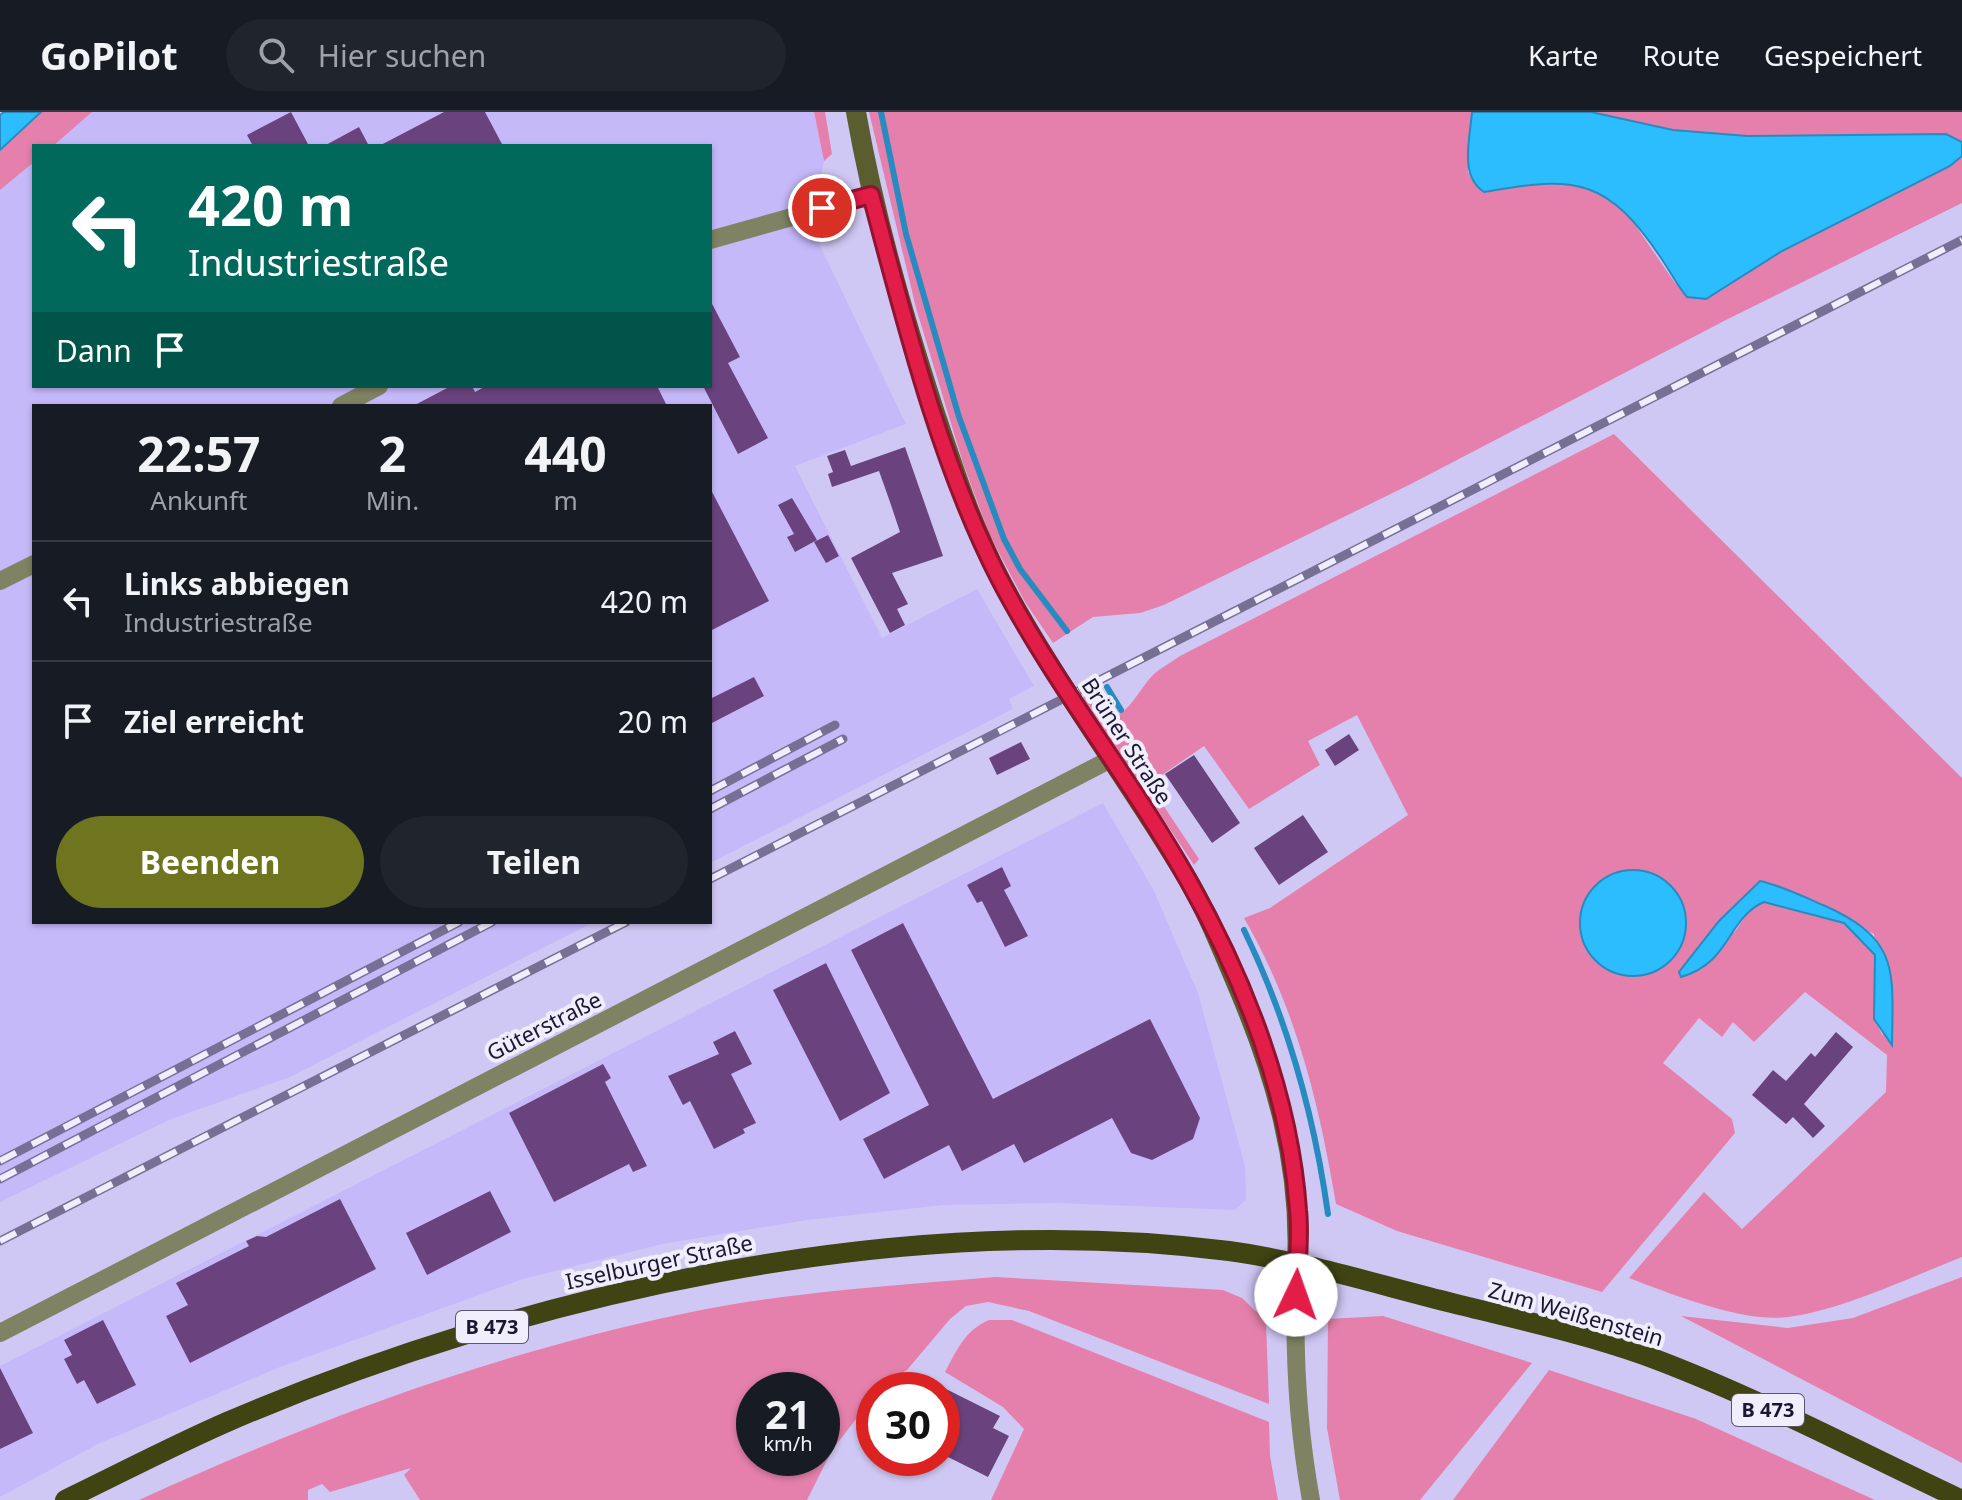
<!DOCTYPE html>
<html lang="de">
<head>
<meta charset="utf-8">
<style>
  body { margin:0; font-family:"Noto Sans",sans-serif; background:#20242c; color:#f1f3f6; height:100vh; display:flex; flex-direction:column; font-size:30px; white-space:nowrap }
  * { box-sizing:border-box; margin:0 }
  p { font-size:26px; color:#9ea1a6 }
  .icon { flex:none; width:44px; height:44px; fill:none; stroke:currentColor; stroke-width:2; stroke-linecap:round; stroke-linejoin:round }
  .map { position:relative; flex:1; overflow:hidden }
  .panel { position:absolute; left:32px; top:292px; width:680px; height:520px; display:flex; flex-direction:column; background:#171b24; border-radius:0px; box-shadow:0 2px 6px #0004 }
  .panel>* { flex:none }
  .hud { position:absolute; left:32px; top:32px; width:680px; height:244px; border-radius:0px; box-shadow:0 2px 6px #0004; background:#00695c; color:#fff; overflow:hidden }
  .speed { position:absolute; left:736px; top:1260px; display:flex; gap:16px; font-size:40px; font-weight:700; text-align:center }
  .speed>* { display:grid; place-content:center; width:104px; height:104px; border-radius:50%; background:#171b24; box-shadow:0 2px 6px #0004; line-height:1 }
  .speed small { font-size:20px; font-weight:400 }
  .speed .limit { border:12px solid #d22; background:#fff; color:#111 }
  .pin { position:absolute; display:grid; place-items:center; width:68px; height:68px; color:#fff; margin:-34px; border:4px solid #fff; border-radius:50%; box-shadow:0 2px 8px #0007 }
  .me { position:absolute; width:88px; margin:-44px; rotate:3deg; stroke-linejoin:round; filter:drop-shadow(0 0 6px #0008) }
  .turn { display:flex; align-items:center; gap:28px; height:168px; padding:0 24px; font-size:36px }
  .turn .icon { width:104px; height:104px; stroke-width:2.5 }
  .turn b { display:block; font-size:56px; line-height:68px }
  .then { display:flex; align-items:center; height:76px; padding:0 24px; background:#0003; gap:16px; font-size:30px }
  .eta { display:flex; justify-content:space-evenly; align-items:center; height:136px; text-align:center }
  .eta b { font-size:48px; font-weight:700; line-height:56px }
  .action { display:flex; gap:16px; margin-top:auto; padding:16px 24px }
  .action a { flex:1; height:92px; border-radius:48px; background:#6f751e; color:#fff; font-size:32px; font-weight:700; line-height:92px; text-align:center }
  .action a+a { background:#20242c; color:#f1f3f6 }
  ul { padding:0; list-style:none }
  li { display:flex; align-items:center; gap:24px; height:120px; padding:0 24px; border-top:2px solid #363941 }
  li div { flex:1 }
  li b { display:block; font-size:30px }
  li em { font-style:normal }
  header { display:flex; align-items:center; gap:48px; box-sizing:border-box; height:112px; padding:0 40px; background:#171b24; border-bottom:2px solid #363941 }
  header strong { font-size:38px }
  nav { display:flex; gap:44px; margin-inline-start:auto; font-size:28px }
  .search { width:560px; height:72px; background:#20242c; display:flex; align-items:center; gap:20px; box-sizing:border-box; padding:0 28px; border-radius:44px; color:#9ea1a6; font-size:30px }
  .map>svg:first-child { display:block }
  .built { fill:#c6b9fa }
  .green { fill:#e480ab; fill-rule:evenodd }
  .water { fill:#2bbdfd; stroke:#278bc0; stroke-width:2 }
  .lines { fill:none; stroke-linecap:round; stroke-linejoin:round }
  .stream { stroke:#278bc0; stroke-width:6 }
  .building { fill:#6a437e }
  .street { stroke:#7f8363; stroke-width:18 }
  .secondary { stroke:#5a5e2e; stroke-width:20 }
  .primary { stroke:#404412; stroke-width:20 }
  .rail-casing { stroke:#777094; stroke-width:9 }
  .rail { stroke:#f0edfd; stroke-width:6; stroke-dasharray:18; stroke-linecap:butt }
  .route-casing { stroke:#92132f; stroke-width:20 }
  .route { stroke:#e11d48; stroke-width:14 }
  .labels { text-anchor:middle; stroke-width:8; stroke-linejoin:round; paint-order:stroke }
  .shield { fill:#f0edfd; stroke:#5c566e; stroke-width:2 }
  .shield-label { font-size:20px; font-weight:bold; fill:#1d1631 }
  .street-label { font-size:22px; fill:#1d1631; stroke:#f0edfd }
</style>
</head>
<body>
<header>
<strong>GoPilot</strong>
<div class="search"><svg class="icon" aria-label="search" viewBox="0 0 24 24"><circle cx="10" cy="10" r="6"/><path d="M15 15l6 6"/></svg>Hier suchen</div>
<nav><a>Karte</a><a>Route</a><a>Gespeichert</a></nav>
</header>
<div class="map">
<svg width="1962" height="1388" viewBox="0 0 1962 1388">
  <rect width="100%" height="100%" fill="#d0c8f4"/>
  <path class="built" d="M 92,0 L 814,0 L 824,49 L 822,60 L 810,80 L 797,86 L 906,312 L 795,354 L 882,526 L 977,477 L 1034,574 L 1009,587 L 1013,597 L 710,751 L 710,294 L 34,294 L 34,810 L 594,810 L 290,965 L 169,1008 L 0,1090 L 0,78 L 34,50 L 34,274 L 710,274 L 710,34 L 53,34 Z
    M 1103,691 L 1153,777 L 1198,881 L 1245,1054 L 1246,1088 L 1235,1098 L 1055,1091 L 944,1093 L 807,1108 L 662,1132 L 523,1167 L 280,1255 L 98,1332 L 0,1385 L 0,1254 Z"/>
  <path class="green" d="M 41,0 L 92,0 L 53,34 L 34,34 L 34,50 L 0,78 L 0,38 Z
    M 814,0 L 825,0 L 832,42 L 824,49 Z
    M 869,0 L 1472,0 L 1468,61 L 1519,74 L 1573,71 L 1602,82 L 1629,104 L 1675,171 L 1706,187 L 1782,139 L 1950,54 L 1962,44 L 1962,91 L 1726,208 L 1409,373 L 1164,493 L 1140,501 L 1093,505 L 1053,531 L 1025,490 L 990,424 L 963,351 L 916,196 Z
    M 1591,0 L 1962,0 L 1962,31 L 1945,22 L 1747,24 L 1673,18 Z
    M 1614,322 L 1962,666 L 1962,1145 C 1911,1165 1842,1198 1788,1205 C 1743,1211 1671,1182 1629,1166 L 1704,1080 L 1742,1117 L 1886,980 L 1887,943 L 1805,880 L 1754,930 L 1733,910 L 1722,925 L 1699,906 L 1663,951 L 1732,1007 L 1735,1021 L 1602,1180 L 1397,1119 L 1336,1092 C 1319,991 1296,896 1244,806 L 1270,796 L 1408,703 L 1357,603 L 1308,629 L 1320,653 L 1249,697 L 1204,634 L 1149,672 L 1199,747 L 1194,753 L 1082,586 L 1089,583 L 1104,607 C 1129,606 1138,577 1154,562 C 1162,555 1172,550 1180,544 ZM 1760,769 L 1874,822 L 1883,924 L 1874,907 L 1875,843 L 1844,811 L 1771,789 L 1756,793 L 1748,800 L 1734,821 L 1719,809 Z
    M 995,1165 L 1223,1178 L 1242,1186 L 1266,1209 L 1269,1292 L 1029,1199 L 988,1190 L 966,1194 L 950,1207 L 907,1258 L 874,1278 L 874,1284 L 832,1338 L 807,1388 L 420,1388 L 404,1363 L 411,1356 L 330,1380 L 322,1372 L 308,1378 L 308,1388 L 139,1388 C 314,1308 493,1242 682,1202 C 785,1180 890,1174 995,1165 ZM 754,1278 L 822,1278 L 822,1346 L 754,1346 Z
    M 1962,1165 L 1962,1351 L 1681,1204 L 1788,1216 L 1853,1206 Z
    M 1383,1204 L 1532,1251 L 1420,1388 L 1340,1388 L 1327,1316 L 1328,1207 Z
    M 989,1208 L 1012,1208 L 1269,1310 L 1270,1344 L 1278,1388 L 991,1388 L 1024,1317 L 1003,1295 L 945,1260 C 957,1238 965,1218 989,1208 Z
    M 1549,1258 L 1696,1307 L 1875,1388 L 1453,1388 Z"/>
  <path class="water" d="M 4,0 L 41,0 L 0,38 L 0,3 Z
    M 1472,0 L 1591,0 L 1673,18 L 1747,24 L 1946,22 L 1962,30 L 1962,44 L 1950,54 L 1782,139 L 1706,187 L 1687,185 C 1677,173 1671,161 1663,149 C 1608,66 1577,63 1484,80 C 1459,64 1470,27 1472,0 Z
    M1580 811a53 53 0 1 1 106 0a53 53 0 1 1-106 0Z
    M 1760,769 C 1782,774 1802,784 1823,793 C 1900,827 1893,858 1892,933 L 1874,907 L 1875,843 L 1844,811 L 1764,790 C 1727,806 1731,851 1681,865 L 1679,860 L 1719,809 Z"/>
  <g class="lines">
    <path class="stream" d="M 881,0 L 906,122 L 959,305 L 1004,427 L 1020,457 L 1067,519
      M 1107,575 L 1121,598
      M 1244,818 C 1288,909 1314,1002 1328,1102"/>
  </g>
  <path class="building" d="M 291,0 L 309,34 L 253,34 L 247,23 Z
    M 444,0 L 485,0 L 503,34 L 379,34 Z
    M 359,15 L 369,34 L 324,34 Z
    M 710,188 L 740,245 L 728,251 L 768,326 L 738,342 L 703,274 L 710,274 Z
    M 451,274 L 472,274 L 475,280 L 486,274 L 657,274 L 667,294 L 413,294 Z
    M 905,335 L 943,444 L 892,461 L 908,492 L 897,497 L 905,513 L 890,521 L 851,446 L 900,420 L 890,390 L 879,359 L 832,375 L 828,362 L 833,360 L 827,344 L 845,338 L 851,354 Z
    M 710,376 L 769,489 L 710,519 Z
    M 792,386 L 817,428 L 795,440 L 787,425 L 794,422 L 778,393 Z
    M 828,423 L 839,444 L 826,451 L 814,430 Z
    M 754,565 L 764,584 L 710,612 L 710,587 Z
    M 1349,622 L 1359,638 L 1335,654 L 1325,638 Z
    M 1021,630 L 1030,647 L 997,663 L 989,646 Z
    M 1194,643 L 1240,711 L 1212,731 L 1165,662 Z
    M 1303,703 L 1328,740 L 1279,773 L 1254,736 Z
    M 1002,755 L 1011,774 L 1004,778 L 1028,824 L 1005,835 L 982,789 L 977,791 L 967,773 Z
    M 903,811 L 993,987 L 1150,907 L 1200,1006 L 1193,1027 L 1152,1048 L 1131,1041 L 1112,1006 L 1024,1051 L 1014,1032 L 962,1059 L 949,1033 L 884,1067 L 863,1027 L 929,993 L 851,838 Z
    M 826,851 L 890,981 L 840,1009 L 773,878 Z
    M 735,919 L 752,952 L 731,962 L 756,1011 L 743,1017 L 745,1021 L 714,1037 L 690,989 L 683,993 L 668,964 L 719,942 L 713,930 Z
    M 1836,920 L 1853,935 L 1804,992 L 1825,1014 L 1813,1026 L 1793,1005 L 1786,1012 L 1752,983 L 1773,958 L 1786,969 L 1811,941 L 1815,945 Z
    M 603,952 L 611,966 L 605,970 L 647,1054 L 633,1060 L 629,1052 L 554,1090 L 509,1001 Z
    M 490,1079 L 511,1120 L 427,1163 L 406,1121 Z
    M 340,1087 L 376,1157 L 190,1251 L 166,1204 L 188,1193 L 176,1171 L 249,1134 L 246,1129 L 257,1124 L 266,1125 Z
    M 103,1208 L 136,1273 L 97,1292 L 84,1268 L 77,1272 L 64,1247 L 72,1243 L 64,1228 Z
    M 0,1256 L 33,1321 L 0,1337 Z
    M 942,1275 L 1000,1304 L 993,1316 L 1009,1324 L 988,1365 L 942,1342 Z"/>
  <g class="lines">
    <path class="street" d="M 710,128 L 871,83
      M 341,294 L 379,274
      M 0,469 L 34,452
      M 1297,1153 C 1293,1232 1297,1311 1311,1388
      M 0,1221 L 1109,648"/>
    <path class="secondary" d="M 856,0 C 874,102 902,199 934,298 C 953,355 972,414 1000,467 C 1055,571 1127,665 1187,766 C 1206,798 1220,833 1235,868 C 1275,961 1302,1052 1297,1153"/>
    <path class="primary" d="M 65,1388 C 119,1362 172,1334 227,1310 C 526,1181 903,1097 1229,1139 C 1303,1149 1379,1173 1452,1191 C 1516,1207 1582,1221 1644,1243 C 1753,1283 1857,1339 1962,1388"/>
    <g class="rail-casing">
      <path id="rail" d="M 710,679 L 835,613
        M 710,697 L 843,627
        M 710,767 L 1962,128
        M 0,1049 L 459,810
        M 0,1067 L 492,810
        M 0,1129 L 626,810"/>
    </g>
    <use href="#rail" class="rail"/>
  </g>
  <g class="lines">
    <g class="route-casing">
      <path id="route" d="M 822,96 L 871,83 C 905,210 939,349 999,466 C 1054,572 1130,665 1188,768 C 1245,868 1290,984 1298,1098 C 1301,1126 1297,1155 1296,1183"/>
    </g>
    <use href="#route" class="route"/>
  </g>
  <g class="labels">
    <g class="shield">
      <rect x="456" y="1199" width="72" height="32" rx="6"/>
      <rect x="1732" y="1282" width="72" height="32" rx="6"/>
    </g>
    <g class="shield-label">
      <text x="492" y="1222">B 473</text>
      <text x="1768" y="1305">B 473</text>
    </g>
    <g class="street-label">
      <text transform="translate(1127 629) rotate(57)" y="8">Brüner Straße</text>
      <text transform="translate(544 914) rotate(-27)" y="8">Güterstraße</text>
      <text transform="translate(659 1150) rotate(-12)" y="8">Isselburger Straße</text>
      <text transform="translate(1576 1202) rotate(16)" y="8">Zum Weißenstein</text>
    </g>
  </g>
</svg>
<div class="speed"><div>21<small>km/h</small></div><div class="limit">30</div></div>
<div class="pin" style="left:822px;top:96px;background:#d93025"><svg class="icon" aria-label="arrive" viewBox="0 0 24 24"><path d="M6 21V4h12l-3 4 3 4H6"/></svg></div>
<svg class="me" style="left:1296px;top:1183px" viewBox="-20 -20 40 40"><circle r="19" fill="#fff"/><path d="M0-13L10 11 0 6-10 11z" fill="#e11d48"/></svg>
<div class="hud">
<div class="turn"><svg class="icon" aria-label="left" viewBox="0 0 24 24"><path d="M17 20v-9H6M10 6l-5 5 5 5"/></svg><div><b>420 m</b>Industriestraße</div></div>
<div class="then">Dann<svg class="icon" aria-label="arrive" viewBox="0 0 24 24"><path d="M6 21V4h12l-3 4 3 4H6"/></svg></div>
</div>
<section class="panel">
<div class="eta">
<div><b>22:57</b><p>Ankunft</p></div>
<div><b>2</b><p>Min.</p></div>
<div><b>440</b><p>m</p></div>
</div>
<ul>
<li><svg class="icon" aria-label="left" viewBox="0 0 24 24"><path d="M17 20v-9H6M10 6l-5 5 5 5"/></svg><div><b>Links abbiegen</b><p>Industriestraße</p></div><em>420 m</em></li>
<li><svg class="icon" aria-label="arrive" viewBox="0 0 24 24"><path d="M6 21V4h12l-3 4 3 4H6"/></svg><div><b>Ziel erreicht</b></div><em>20 m</em></li>
</ul>
<div class="action"><a>Beenden</a><a>Teilen</a></div>
</section>
</div>
</body>
</html>
